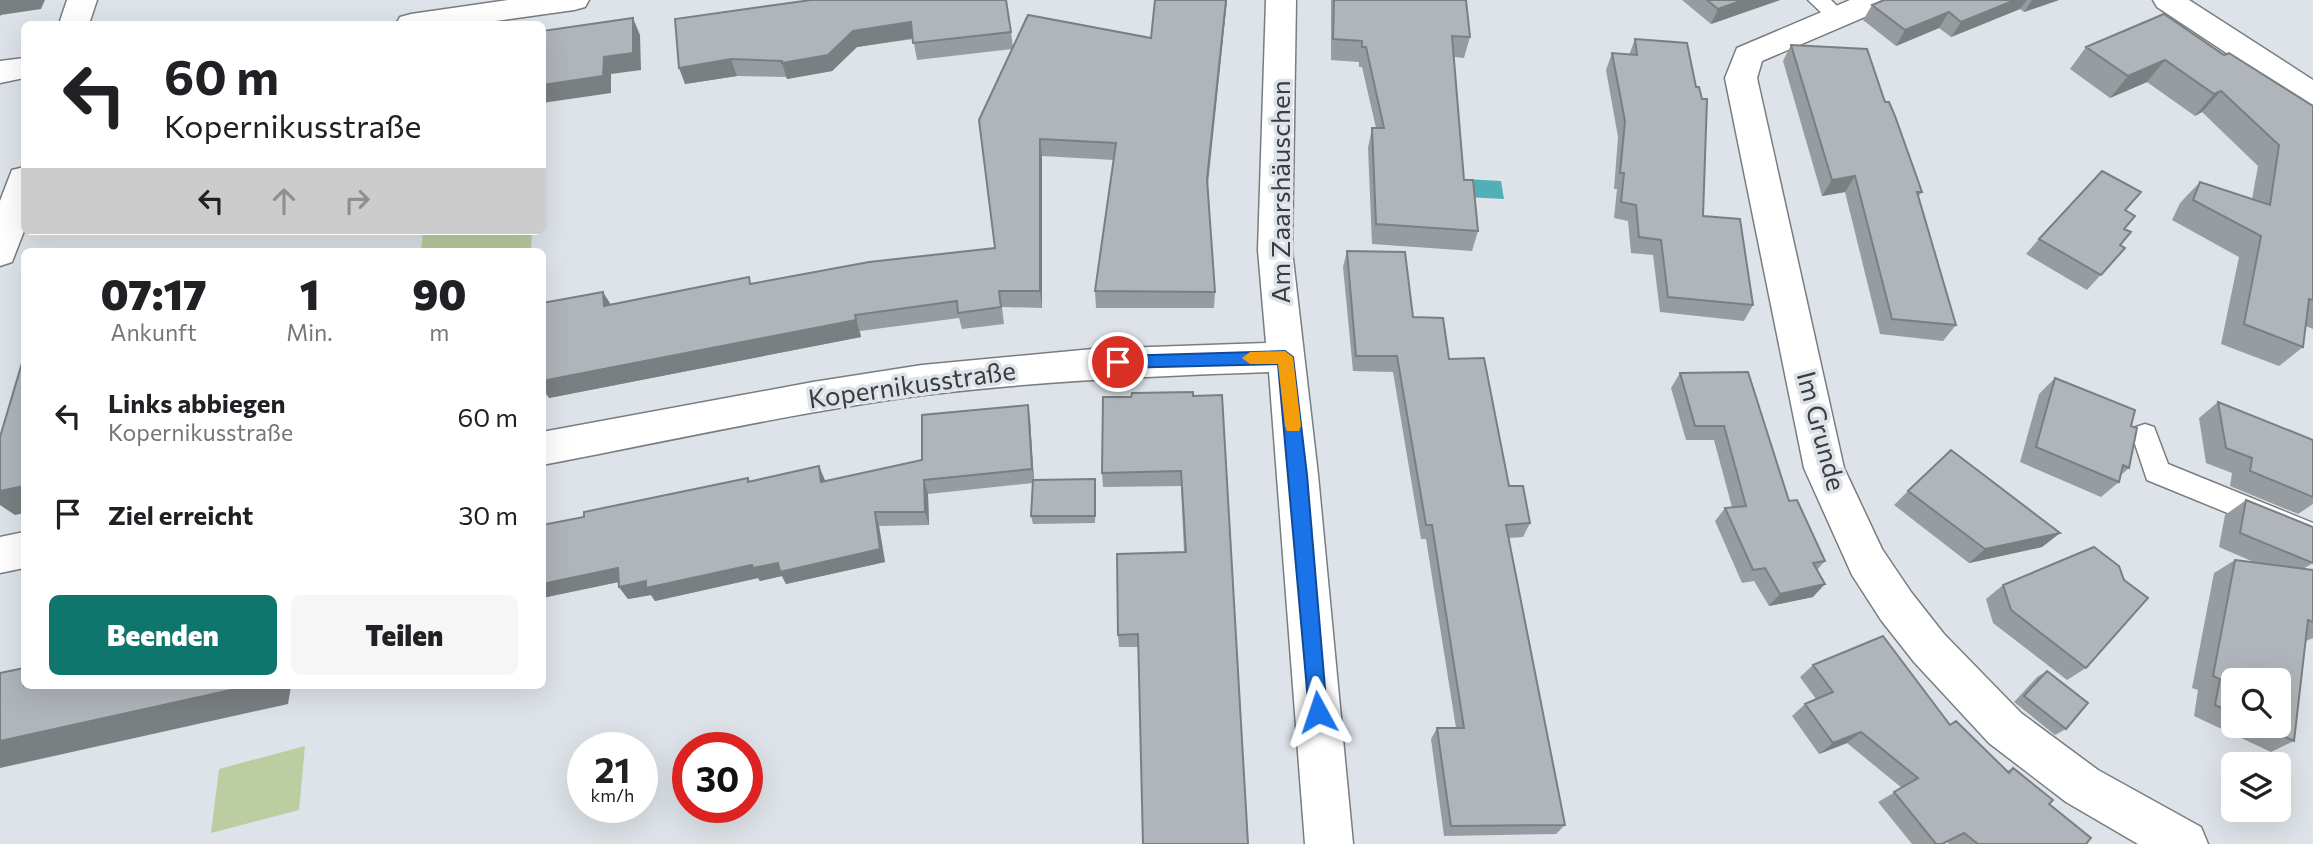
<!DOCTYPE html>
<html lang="de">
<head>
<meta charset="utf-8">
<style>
  body { margin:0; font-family:Commissioner,sans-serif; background:#f6f6f6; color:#202124; height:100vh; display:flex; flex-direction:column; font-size:26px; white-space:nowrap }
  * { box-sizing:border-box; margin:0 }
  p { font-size:23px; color:#757577 }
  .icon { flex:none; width:38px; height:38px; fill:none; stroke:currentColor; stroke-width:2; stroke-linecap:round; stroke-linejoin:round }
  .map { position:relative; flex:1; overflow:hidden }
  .sheet { position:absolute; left:21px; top:248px; width:525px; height:441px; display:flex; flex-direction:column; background:#fff; border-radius:10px; box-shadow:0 7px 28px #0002 }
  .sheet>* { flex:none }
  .guide { position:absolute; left:21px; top:21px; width:525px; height:214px; border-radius:10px; box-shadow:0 7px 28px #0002; background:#fff; color:#202124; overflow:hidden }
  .fabs { position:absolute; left:2221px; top:668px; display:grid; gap:14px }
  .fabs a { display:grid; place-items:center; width:70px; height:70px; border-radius:10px; background:#fff; box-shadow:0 7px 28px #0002; font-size:35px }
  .speed { position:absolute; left:567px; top:732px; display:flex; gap:14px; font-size:35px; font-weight:700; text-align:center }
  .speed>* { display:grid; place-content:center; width:91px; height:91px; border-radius:50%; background:#fff; box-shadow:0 7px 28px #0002; line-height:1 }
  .speed small { font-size:18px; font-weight:400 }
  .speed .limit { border:10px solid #d22; background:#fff; color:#111 }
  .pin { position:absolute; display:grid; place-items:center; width:60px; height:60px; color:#fff; margin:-30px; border:4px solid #fff; border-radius:50%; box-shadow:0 2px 7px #0007 }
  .me { position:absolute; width:77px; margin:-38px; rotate:355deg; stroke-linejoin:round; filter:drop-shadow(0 0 5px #0008) }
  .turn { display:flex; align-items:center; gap:24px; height:147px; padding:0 28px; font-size:32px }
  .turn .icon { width:91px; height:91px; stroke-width:2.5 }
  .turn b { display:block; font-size:49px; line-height:60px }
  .lanes { display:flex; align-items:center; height:66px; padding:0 28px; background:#0003; justify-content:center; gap:35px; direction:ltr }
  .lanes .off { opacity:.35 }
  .eta { display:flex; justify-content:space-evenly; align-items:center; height:119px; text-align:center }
  .eta b { font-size:42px; font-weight:800; line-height:49px }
  .button { display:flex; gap:14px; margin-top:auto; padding:14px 28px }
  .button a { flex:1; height:80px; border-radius:10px; background:#0f766e; color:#fff; font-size:28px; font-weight:800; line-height:80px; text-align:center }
  .button a+a { background:#f6f6f6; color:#202124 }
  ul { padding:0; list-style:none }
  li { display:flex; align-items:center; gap:21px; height:98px; padding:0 28px }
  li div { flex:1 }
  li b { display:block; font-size:26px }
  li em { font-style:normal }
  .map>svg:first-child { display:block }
  .green { fill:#bbcda1 }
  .water { fill:#51afb7 }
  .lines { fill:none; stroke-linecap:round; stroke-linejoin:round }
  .lane-casing { stroke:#777d82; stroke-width:3 }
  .street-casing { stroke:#777d82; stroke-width:3 }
  .secondary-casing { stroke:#777d82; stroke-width:3 }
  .lane { fill:#fff; fill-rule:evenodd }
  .street { fill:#fff; fill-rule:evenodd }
  .secondary { fill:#fff; fill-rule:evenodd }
  .wall { fill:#969ca0; fill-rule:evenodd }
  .shaded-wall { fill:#7a7f82 }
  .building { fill:#afb5ba; stroke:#7a7f82; stroke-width:2 }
  .route { fill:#1a73e8; stroke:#114b97; stroke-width:2 }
  .slow { fill:#f59e0b }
  .labels { text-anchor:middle; stroke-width:7; stroke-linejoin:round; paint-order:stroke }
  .street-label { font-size:26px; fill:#3a3c3e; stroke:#dde3e8 }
</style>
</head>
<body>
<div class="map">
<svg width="2313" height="844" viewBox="0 0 2313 844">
  <rect width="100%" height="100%" fill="#dde3e8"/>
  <path class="green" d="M 423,231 L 532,231 L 531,252 L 421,252 Z
    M 305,746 L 299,810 L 211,833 L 219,769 Z"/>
  <path class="water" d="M 1446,178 L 1501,181 L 1504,199 L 1447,196 Z"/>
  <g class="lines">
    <g class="lane-casing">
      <path id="lane" d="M 1808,0 L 1831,0 L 1847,16 L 1844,21 L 1830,21 Z
        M 2145,424 L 2154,427 L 2168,464 L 2313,523 L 2313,548 L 2147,480 L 2132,435 L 2136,427 Z"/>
    </g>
    <g class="street-casing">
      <path id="street" d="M 67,0 L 97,0 L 89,24 L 59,24 Z
        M 508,0 L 589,0 L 585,7 L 574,10 L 474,24 L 396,24 L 400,17 L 411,14 Z
        M 1266,0 L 1296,0 L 1292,250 L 1318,475 L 1353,844 L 1305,844 L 1269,372 C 1153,376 1039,381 924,395 C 796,412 669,441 542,465 L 542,432 L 813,382 L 922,365 L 1093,349 L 1266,343 L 1258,250 Z
        M 1850,0 L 1892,0 L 1888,7 L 1762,61 L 1757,78 L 1844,468 L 1882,549 L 1911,592 L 1944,634 L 2021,713 L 2098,770 L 2201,827 L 2208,844 L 2138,844 L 2066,802 L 1989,743 L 1914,662 L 1881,620 L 1852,575 L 1804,468 L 1725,78 L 1737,48 Z
        M 24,58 L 24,78 L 0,83 L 0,61 Z
        M 24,167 L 24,231 L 12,262 L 0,266 L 0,201 L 12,170 Z
        M 24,532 L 24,568 L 0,573 L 0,537 Z"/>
    </g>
    <g class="secondary-casing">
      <path id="secondary" d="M 2153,0 L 2189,0 L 2313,80 L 2313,106 L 2302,103 L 2157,7 Z"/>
    </g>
    <use href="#lane" class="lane"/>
    <use href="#street" class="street"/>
    <use href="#secondary" class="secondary"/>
  </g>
  <path class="wall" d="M 1155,0 L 1227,0 L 1208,185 L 1215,292 L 1214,308 L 1096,308 L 1095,291 L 1114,160 L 1042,156 L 1042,308 L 1002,307 L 1004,324 L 962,329 L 959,318 L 860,331 L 861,337 L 549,398 L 611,304 L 995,248 L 1012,49 L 917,60 L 913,39 L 857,47 L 832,71 L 787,79 L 786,77 L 737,76 L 685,84 L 675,19 L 1011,32 L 1013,47 L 1151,38 Z
    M 1331,0 L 1466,0 L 1470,37 L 1464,58 L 1454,57 L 1464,180 L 1478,231 L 1472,251 L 1372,244 L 1368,148 L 1372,128 L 1376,128 L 1362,67 L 1359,67 L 1359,62 L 1331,60 Z
    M 1682,0 L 1780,0 L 1711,24 Z
    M 1884,0 L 2059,0 L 2024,12 L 2020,9 L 1951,37 L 1939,28 L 1896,46 L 1863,20 L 1872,5 Z
    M 1635,39 L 1703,216 L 1753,305 L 1744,321 L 1660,312 L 1653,255 L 1631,253 L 1628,221 L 1614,218 L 1617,189 L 1614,189 L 1618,137 L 1606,70 L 1612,53 L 1629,55 Z
    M 1791,45 L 1885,102 L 1922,192 L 1918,197 L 1956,325 L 1943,341 L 1880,334 L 1845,192 L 1822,196 L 1783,61 Z
    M 2086,47 L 2224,55 L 2313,106 L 2313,329 L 2306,326 L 2303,347 L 2279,366 L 2221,344 L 2239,257 L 2172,220 L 2180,203 L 2200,182 L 2252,199 L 2258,166 L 2202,112 L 2195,116 L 2147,82 L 2110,98 L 2070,69 Z
    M 2125,210 L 2124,229 L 2120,245 L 2125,248 L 2087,290 L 2026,254 L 2039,239 Z
    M 1347,251 L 1413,317 L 1449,359 L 1509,486 L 1530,523 L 1523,537 L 1508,538 L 1565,825 L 1556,834 L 1444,836 L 1431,739 L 1437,728 L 1456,728 L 1426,539 L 1421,539 L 1393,372 L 1353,371 L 1343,267 Z
    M 1680,373 L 1789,501 L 1825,561 L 1817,570 L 1813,597 L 1769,606 L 1754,581 L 1742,583 L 1715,521 L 1725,508 L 1732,507 L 1714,440 L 1686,440 L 1671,388 Z
    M 2055,378 L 2131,426 L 2129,468 L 2121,475 L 2119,482 L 2101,497 L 2020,462 L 2039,394 Z
    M 1193,392 L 1248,844 L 1138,647 L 1119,647 L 1118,635 L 1184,552 L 1181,486 L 1103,487 L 1102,473 L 1131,397 Z
    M 2218,402 L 2313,497 L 2313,504 L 2298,514 L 2230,486 L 2232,473 L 2206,463 L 2199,418 Z
    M 1028,405 L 1030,419 L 1034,480 L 1096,487 L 1095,523 L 1033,524 L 1031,516 L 1033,483 L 928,494 L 929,525 L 879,526 L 885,562 L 786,584 L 782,576 L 760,581 L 758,578 L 655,601 L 651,595 L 628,599 L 619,587 L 619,582 L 542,598 L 542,525 L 584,517 L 748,478 L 750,481 L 825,481 L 922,460 Z
    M 1908,491 L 2060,533 L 2042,547 L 1969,563 L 1894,505 Z
    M 2246,500 L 2313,563 L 2303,569 L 2313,570 L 2313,638 L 2306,641 L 2294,741 L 2271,752 L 2194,716 L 2198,690 L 2192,688 L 2214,573 L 2235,560 L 2256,563 L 2219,547 L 2225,515 ZM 2233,681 L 2278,726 L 2233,726 Z
    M 2003,585 L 2086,668 L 2067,680 L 1993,623 L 1986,599 Z
    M 1813,665 L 1950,725 L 2007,771 L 2013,768 L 2049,804 L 2086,844 L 1949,844 L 1947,842 L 1944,844 L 1912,844 L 1878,802 L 1902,788 L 1847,743 L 1819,754 L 1792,716 L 1805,704 L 1816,699 L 1800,677 Z
    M 2047,671 L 2066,729 L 2055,735 L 2014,702 L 2037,677 Z"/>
  <path class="shaded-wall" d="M 0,0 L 45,0 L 41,9 L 1,15 L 0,16 Z
    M 1226,0 L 1227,0 L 1206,196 L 1207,179 Z
    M 1743,0 L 1780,0 L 1711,24 L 1718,9 Z
    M 2015,0 L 2027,0 L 2020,9 L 1951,37 L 1961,22 Z
    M 2032,0 L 2059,0 L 2024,12 Z
    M 1949,12 L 1939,28 L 1896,46 L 1905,30 Z
    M 633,18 L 640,35 L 641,70 L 611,74 L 611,93 L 542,103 L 542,85 L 604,57 Z
    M 911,22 L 914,38 L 857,47 L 832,71 L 787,79 L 782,63 L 853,31 Z
    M 731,59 L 737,76 L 685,84 L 679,68 Z
    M 2165,60 L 2147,82 L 2110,98 L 2128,76 Z
    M 2221,91 L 2202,112 L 2195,116 L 2214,94 Z
    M 1040,139 L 1042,156 L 1042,308 L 1040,291 Z
    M 1855,176 L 1845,192 L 1822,196 L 1832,180 Z
    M 603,292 L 613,308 L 604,306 Z
    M 855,315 L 861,337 L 549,398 L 542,388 L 542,381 Z
    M 1028,405 L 1030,419 L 1034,483 L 1032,469 Z
    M 819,466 L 825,480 L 827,496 L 821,482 Z
    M 924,480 L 928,494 L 929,525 L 925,512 Z
    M 24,486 L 24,513 L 15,515 L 0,505 L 0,491 Z
    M 875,512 L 879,526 L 885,562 L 786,584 L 782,576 L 760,581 L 758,578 L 655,601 L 651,595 L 628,599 L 619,587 Z
    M 2060,533 L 2042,547 L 1969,563 L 1985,549 Z
    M 618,568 L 628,580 L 542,598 L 542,584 Z
    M 1825,584 L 1813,597 L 1769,606 L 1780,594 Z
    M 249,686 L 291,686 L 288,704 L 0,768 L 0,741 Z
    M 1861,732 L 1847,743 L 1819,754 L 1833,743 Z"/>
  <path class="building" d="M 811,0 L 1006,0 L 1011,32 L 913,43 L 911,22 L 853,31 L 828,55 L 782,63 L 782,61 L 731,59 L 679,68 L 675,19 Z
    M 1155,0 L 1226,0 L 1207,179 L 1215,292 L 1095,291 L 1116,143 L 1040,139 L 1040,291 L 999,291 L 1001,307 L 958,313 L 957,301 L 855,315 L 856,320 L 542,381 L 542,303 L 603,292 L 604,306 L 749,277 L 750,284 L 869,262 L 995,248 L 979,120 L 1028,15 L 1151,38 Z
    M 1334,0 L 1466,0 L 1470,37 L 1452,36 L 1464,180 L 1473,180 L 1478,231 L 1376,224 L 1372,128 L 1384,128 L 1366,47 L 1362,47 L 1362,41 L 1333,39 Z
    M 1707,0 L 1743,0 L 1718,9 Z
    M 1884,0 L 2015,0 L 1961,22 L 1949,12 L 1905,30 L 1872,5 Z
    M 2164,14 L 2224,55 L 2229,53 L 2313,106 L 2313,300 L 2309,299 L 2303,347 L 2244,324 L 2261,236 L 2193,200 L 2200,182 L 2270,205 L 2279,145 L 2221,91 L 2214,94 L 2165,60 L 2128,76 L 2086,47 Z
    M 633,18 L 633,53 L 604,57 L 603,76 L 542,85 L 542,31 Z
    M 1635,39 L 1687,43 L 1696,87 L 1699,87 L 1702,99 L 1707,99 L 1703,216 L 1740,219 L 1753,305 L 1668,297 L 1661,240 L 1639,237 L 1636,205 L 1621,202 L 1624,173 L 1620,173 L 1625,121 L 1612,53 L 1637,55 Z
    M 1791,45 L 1867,49 L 1885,102 L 1889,102 L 1895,116 L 1922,192 L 1917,192 L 1956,325 L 1892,319 L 1855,176 L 1832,180 Z
    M 2102,171 L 2141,192 L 2125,210 L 2135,216 L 2124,229 L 2131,232 L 2120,245 L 2125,248 L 2101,275 L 2039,239 Z
    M 1347,251 L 1405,252 L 1413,317 L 1443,318 L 1449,359 L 1484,358 L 1509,486 L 1523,486 L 1530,523 L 1506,525 L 1565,825 L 1451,826 L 1437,728 L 1464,728 L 1432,525 L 1426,525 L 1397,356 L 1356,356 Z
    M 24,362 L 24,486 L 0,491 L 0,437 L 22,363 Z
    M 1748,372 L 1789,501 L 1797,500 L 1825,561 L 1813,563 L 1825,584 L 1780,594 L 1765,568 L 1753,570 L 1725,508 L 1746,506 L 1724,426 L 1695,426 L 1680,373 Z
    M 2055,378 L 2135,410 L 2131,426 L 2137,428 L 2129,468 L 2123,465 L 2119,482 L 2036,447 Z
    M 1193,392 L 1193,396 L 1222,395 L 1248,844 L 1143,844 L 1138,634 L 1118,635 L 1117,554 L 1186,552 L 1181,471 L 1102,473 L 1103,397 L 1131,397 L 1132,393 Z
    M 2218,402 L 2313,440 L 2313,497 L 2250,471 L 2252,458 L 2226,448 Z
    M 1028,405 L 1032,469 L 924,480 L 925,512 L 875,512 L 880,549 L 780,572 L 778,563 L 753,568 L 752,565 L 646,588 L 646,581 L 619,587 L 618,568 L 542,584 L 542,525 L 584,517 L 584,512 L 748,478 L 748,482 L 819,466 L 821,482 L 922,460 L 922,415 Z
    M 1951,450 L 2060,533 L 1985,549 L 1908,491 Z
    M 1095,479 L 1095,516 L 1031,516 L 1033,480 Z
    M 2246,500 L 2313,527 L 2313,563 L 2240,533 Z
    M 2094,547 L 2119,566 L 2124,580 L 2148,598 L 2086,668 L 2011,610 L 2003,585 Z
    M 2235,560 L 2313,570 L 2313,622 L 2308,620 L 2294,741 L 2262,726 L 2278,726 L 2278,681 L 2233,681 L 2233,713 L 2215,705 L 2220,679 L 2213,676 Z
    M 1883,636 L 1950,725 L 1956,721 L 2009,773 L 2013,768 L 2053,800 L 2049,804 L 2091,838 L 2086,844 L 1978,844 L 1964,833 L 1942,844 L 1936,844 L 1894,792 L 1918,778 L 1861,732 L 1833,743 L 1805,704 L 1833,692 L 1813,665 Z
    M 24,668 L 24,686 L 249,686 L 0,741 L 0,673 Z
    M 2047,671 L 2088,703 L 2066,729 L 2024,696 Z"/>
  <path class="route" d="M 1285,351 L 1293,357 L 1307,475 L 1327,712 L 1325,719 L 1318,721 L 1312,719 L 1309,712 L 1278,364 L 1118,368 L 1111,362 L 1118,356 Z"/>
  <path class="slow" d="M 1285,351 L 1293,357 L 1301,426 L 1299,431 L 1287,431 L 1285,426 L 1278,364 L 1250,364 L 1242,358 L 1250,352 Z"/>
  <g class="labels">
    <g class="street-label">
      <text transform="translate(1281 192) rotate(-90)" y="9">Am Zaarshäuschen</text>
      <text transform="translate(912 385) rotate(-8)" y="9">Kopernikusstraße</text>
      <text transform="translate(1821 431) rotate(75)" y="9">Im Grunde</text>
    </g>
  </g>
</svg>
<div class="fabs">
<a><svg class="icon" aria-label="search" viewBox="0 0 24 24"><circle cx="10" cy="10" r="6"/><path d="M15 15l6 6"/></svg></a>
<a><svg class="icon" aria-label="layers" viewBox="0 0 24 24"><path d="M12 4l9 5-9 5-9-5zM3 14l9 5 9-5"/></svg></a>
</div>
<div class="speed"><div>21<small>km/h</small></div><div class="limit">30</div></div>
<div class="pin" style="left:1118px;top:362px;background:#d93025"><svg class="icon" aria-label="arrive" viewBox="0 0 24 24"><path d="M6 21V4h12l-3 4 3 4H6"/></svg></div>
<svg class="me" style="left:1318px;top:712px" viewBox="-20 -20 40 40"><path d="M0-17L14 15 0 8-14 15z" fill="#1a73e8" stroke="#fff" stroke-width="4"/></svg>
<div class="guide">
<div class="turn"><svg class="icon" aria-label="left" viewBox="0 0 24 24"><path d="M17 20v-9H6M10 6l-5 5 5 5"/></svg><div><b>60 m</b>Kopernikusstraße</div></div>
<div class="lanes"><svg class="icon" aria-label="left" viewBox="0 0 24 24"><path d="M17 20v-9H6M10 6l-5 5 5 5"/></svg><svg class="icon off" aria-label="ahead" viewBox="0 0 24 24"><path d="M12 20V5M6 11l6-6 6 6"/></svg><svg class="icon off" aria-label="right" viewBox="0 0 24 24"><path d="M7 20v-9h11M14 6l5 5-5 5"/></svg></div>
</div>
<section class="sheet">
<div class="eta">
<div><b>07:17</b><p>Ankunft</p></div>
<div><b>1</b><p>Min.</p></div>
<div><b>90</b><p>m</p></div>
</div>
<ul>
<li><svg class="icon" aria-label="left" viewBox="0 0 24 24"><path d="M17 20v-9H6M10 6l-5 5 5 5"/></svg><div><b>Links abbiegen</b><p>Kopernikusstraße</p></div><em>60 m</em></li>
<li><svg class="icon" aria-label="arrive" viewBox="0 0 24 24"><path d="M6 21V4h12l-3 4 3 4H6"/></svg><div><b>Ziel erreicht</b></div><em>30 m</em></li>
</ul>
<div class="button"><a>Beenden</a><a>Teilen</a></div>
</section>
</div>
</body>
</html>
